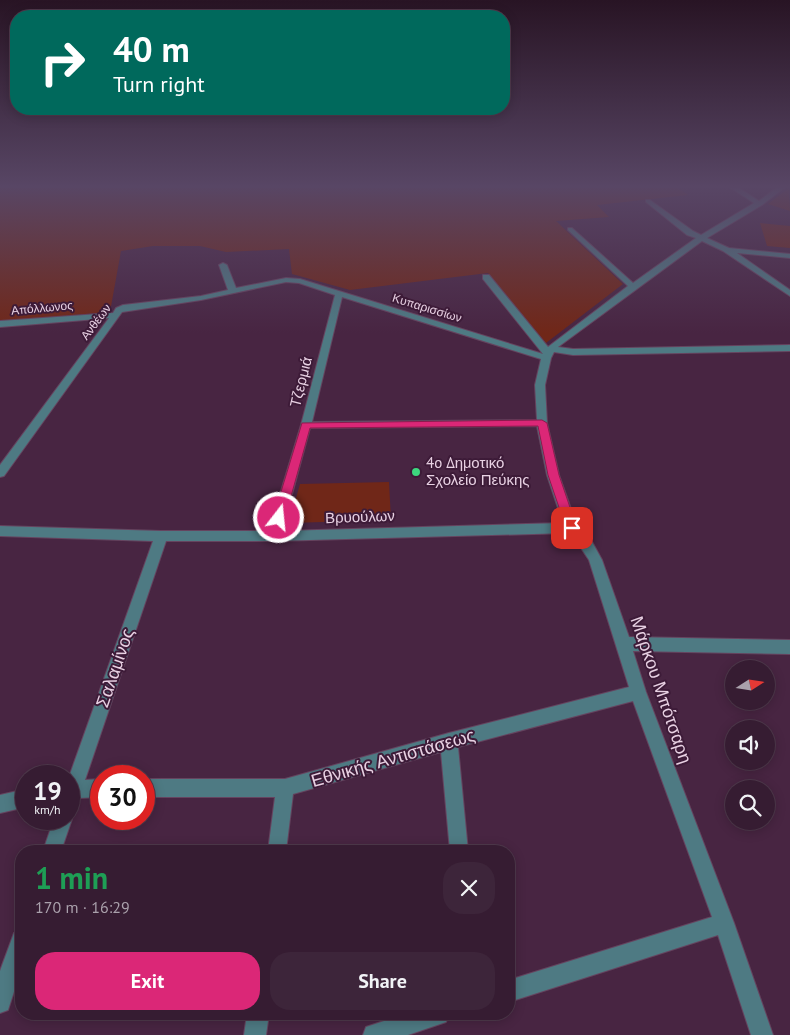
<!DOCTYPE html>
<html lang="en">
<head>
<meta charset="utf-8">
<style>
  body { margin:0; font-family:"PT Sans",sans-serif; background:#3d253a; color:#f1f3f6; height:100vh; display:flex; flex-direction:column; font-size:19px; white-space:nowrap }
  * { box-sizing:border-box; margin:0 }
  p { font-size:16px; color:#aaa1ac }
  .icon { flex:none; width:28px; height:28px; fill:none; stroke:currentColor; stroke-width:2; stroke-linecap:round; stroke-linejoin:round }
  .map { position:relative; flex:1; overflow:hidden }
  .details { position:absolute; left:15px; top:845px; width:500px; height:175px; display:flex; flex-direction:column; background:#361c32; border-radius:20px; box-shadow:0 2px 12px #0003,0 0 0 1px #503a4d }
  .details>* { flex:none }
  .banner { position:absolute; left:10px; top:10px; width:500px; height:105px; border-radius:20px; box-shadow:0 2px 12px #0003,0 0 0 1px #503a4d; background:#00695c; color:#fff; overflow:hidden }
  .needle { width:32px; rotate:78deg }
  .tools { position:absolute; left:725px; top:660px; display:grid; gap:10px }
  .tools a { display:grid; place-items:center; width:50px; height:50px; border-radius:50%; background:#361c32; box-shadow:0 2px 12px #0003,0 0 0 1px #503a4d; font-size:25px }
  .speed { position:absolute; left:15px; top:765px; display:flex; gap:10px; font-size:25px; font-weight:700; text-align:center }
  .speed>* { display:grid; place-content:center; width:65px; height:65px; border-radius:50%; background:#361c32; box-shadow:0 2px 12px #0003,0 0 0 1px #503a4d; line-height:1 }
  .speed small { font-size:12px; font-weight:400 }
  .speed .limit { border:8px solid #d22; background:#fff; color:#111 }
  .pin { position:absolute; display:grid; place-items:center; width:42px; height:42px; color:#fff; margin:-21px; border-radius:10px; box-shadow:0 2px 8px #0006 }
  .me { position:absolute; width:55px; margin:-28px; rotate:16deg; stroke-linejoin:round; filter:drop-shadow(0 0 4px #0008) }
  .turn { display:flex; align-items:center; gap:18px; height:105px; padding:0 20px; font-size:22px }
  .turn .icon { width:65px; height:65px; stroke-width:2.5 }
  .turn b { display:block; font-size:35px; line-height:42px }
  .round { display:grid; place-items:center; flex:none; width:52px; height:52px; border-radius:20px; background:#3d253a }
  .head { display:flex; align-items:center; justify-content:space-between; height:85px; padding:0 20px }
  h1 { font-size:30px; font-weight:700; line-height:38px; color:#1e9e55 }
  .cta { display:flex; gap:10px; margin-top:auto; padding:10px 20px }
  .cta a { flex:1; height:58px; border-radius:20px; background:#db2777; color:#fff; font-size:20px; font-weight:700; line-height:58px; text-align:center }
  .cta a+a { background:#3d253a; color:#f1f3f6 }
  .map>svg:first-child { display:block }
  .green { fill:#702718 }
  .lines { fill:none; stroke-linecap:round; stroke-linejoin:round }
  .minor-casing { stroke:#65445f; stroke-width:2 }
  .minor { fill:#4e7a83; fill-rule:evenodd }
  .route { fill:#db2777; stroke:#8e194d }
  .poi-dot { fill:#3dd77e; stroke:#3d1b38; stroke-width:2 }
  .labels { text-anchor:middle; stroke-width:4; stroke-linejoin:round; paint-order:stroke }
  .far-street-label { font-size:12px; fill:#e8d1e3; stroke:#3d1b38 }
  .street-label { font-size:15px; fill:#e8d1e3; stroke:#3d1b38 }
  .poi-label { font-size:15px; fill:#e8d1e3; stroke:#3d1b38; text-anchor:start }
  .near-street-label { font-size:18px; fill:#e8d1e3; stroke:#3d1b38 }
</style>
</head>
<body>
<div class="map">
<svg width="790" height="1035" viewBox="0 0 790 1035">
  <rect width="100%" height="100%" fill="#482542"/>
  <path class="green" d="M 0,188 L 678,188 L 688,195 L 597,205 L 609,217 L 556,221 L 623,284 L 546,343 L 488,273 L 350,290 L 292,274 L 289,249 L 226,252 L 200,246 L 153,246 L 121,251 L 110,312 L 0,321 Z
    M 789,188 L 790,211 L 768,204 Z
    M 760,223 L 790,226 L 790,248 L 767,246 Z
    M 389,482 L 391,520 L 289,523 L 300,484 Z"/>
  <g class="lines">
    <g class="minor-casing">
      <path id="minor" d="M 731,188 L 739,188 L 759,201 L 776,188 L 784,188 L 762,205 L 707,238 L 729,248 L 790,254 L 790,258 L 737,253 L 790,290 L 790,296 L 723,251 L 702,241 L 558,347 L 573,349 L 790,345 L 790,351 L 573,355 L 554,352 L 551,358 L 545,385 L 547,423 L 559,475 L 577,526 L 591,540 L 602,560 L 629,637 L 790,640 L 790,654 L 633,651 L 646,692 L 734,923 L 773,1035 L 751,1035 L 718,935 L 509,1002 L 509,980 L 712,917 L 633,701 L 458,747 L 468,851 L 450,851 L 441,752 L 293,794 L 286,851 L 268,851 L 275,797 L 144,797 L 144,779 L 285,779 L 449,733 L 629,687 L 589,560 L 581,548 L 568,533 L 274,541 L 166,541 L 85,780 L 101,779 L 101,797 L 79,798 L 75,807 L 69,810 L 69,777 L 153,541 L 0,536 L 0,526 L 161,531 L 269,531 L 301,425 L 335,295 L 299,283 L 286,282 L 201,300 L 122,312 L 4,476 L 0,477 L 0,465 L 109,318 L 0,327 L 0,321 L 113,313 L 116,308 L 123,305 L 201,296 L 228,290 L 219,265 L 223,263 L 227,265 L 236,288 L 286,278 L 300,279 L 543,354 L 483,279 L 483,275 L 489,275 L 548,347 L 628,286 L 568,230 L 568,228 L 572,228 L 633,283 L 696,238 L 687,235 L 646,202 L 646,200 L 650,200 L 693,231 L 701,235 L 754,203 ZM 342,297 L 541,359 L 535,385 L 537,420 L 312,422 ZM 537,426 L 547,475 L 563,523 L 282,531 L 310,428 Z
        M 26,789 L 26,807 L 0,813 L 0,795 Z
        M 69,812 L 72,819 L 61,851 L 43,851 L 54,819 L 69,819 Z
        M 21,930 L 21,970 L 8,1010 L 0,1013 L 0,971 L 14,933 Z
        M 247,1014 L 269,1014 L 266,1035 L 244,1035 Z
        M 405,1014 L 449,1014 L 446,1022 L 408,1035 L 363,1035 L 366,1027 Z"/>
    </g>
    <use href="#minor" class="minor"/>
  </g>
  <linearGradient id="sky" x2="0" y2="1"><stop stop-color="#281424"/><stop offset="0.56" stop-color="#584665"/><stop offset="1" stop-color="#584665" stop-opacity="0"/></linearGradient>
  <rect width="790" height="333" fill="url(#sky)"/>
  <path class="route" d="M 542,420 L 547,423 L 559,475 L 577,528 L 576,531 L 567,531 L 566,528 L 548,475 L 538,426 L 310,428 L 285,518 L 279,522 L 273,518 L 302,423 Z"/>
  <circle class="poi-dot" cx="416" cy="472" r="5"/>
  <g class="labels">
    <g class="far-street-label">
      <text transform="translate(42 308) rotate(-5)" y="4">Απόλλωνος</text>
      <text transform="translate(427 308) rotate(17)" y="4">Κυπαρισσίων</text>
      <text transform="translate(96 322) rotate(-53)" y="4">Ανθέων</text>
    </g>
    <g class="street-label">
      <text transform="translate(301 382) rotate(-76)" y="5">Τζερμιά</text>
      <text transform="translate(360 517) rotate(-2)" y="5">Βρυούλων</text>
    </g>
    <g class="poi-label">
      <text x="426" y="468">4o Δημοτικό<tspan x="426" dy="17">Σχολείο Πεύκης</tspan></text>
    </g>
    <g class="near-street-label">
      <text transform="translate(115 668) rotate(-71)" y="6">Σαλαμίνος</text>
      <text transform="translate(661 690) rotate(71)" y="6">Μάρκου Μπότσαρη</text>
      <text transform="translate(393 758) rotate(-16)" y="6">Εθνικής Αντιστάσεως</text>
    </g>
  </g>
</svg>
<div class="tools">
<a><svg class="needle" viewBox="-14 -14 28 28"><path d="M0-13l5 13h-10z" fill="#e53935"/><path d="M0 13l5-13h-10z" fill="#aaa1ac"/></svg></a>
<a><svg class="icon" aria-label="sound" viewBox="0 0 24 24"><path d="M4 9h4l5-4v14l-5-4H4zM17 9q2 3 0 6"/></svg></a>
<a><svg class="icon" aria-label="search" viewBox="0 0 24 24"><circle cx="10" cy="10" r="6"/><path d="M15 15l6 6"/></svg></a>
</div>
<div class="speed"><div>19<small>km/h</small></div><div class="limit">30</div></div>
<div class="pin" style="left:572px;top:528px;background:#d93025"><svg class="icon" aria-label="arrive" viewBox="0 0 24 24"><path d="M6 21V4h12l-3 4 3 4H6"/></svg></div>
<svg class="me" style="left:279px;top:518px" viewBox="-20 -20 40 40"><circle r="17" fill="#db2777" stroke="#fff" stroke-width="3"/><path d="M0-11L8 9 0 5-8 9z" fill="#fff"/></svg>
<div class="banner">
<div class="turn"><svg class="icon" aria-label="right" viewBox="0 0 24 24"><path d="M7 20v-9h11M14 6l5 5-5 5"/></svg><div><b>40 m</b>Turn right</div></div>
</div>
<section class="details">
<div class="head"><div><h1>1 min</h1><p>170 m · 16:29</p></div><a class="round"><svg class="icon" aria-label="close" viewBox="0 0 24 24"><path d="M6 6l12 12M18 6L6 18"/></svg></a></div>
<div class="cta"><a>Exit</a><a>Share</a></div>
</section>
</div>
</body>
</html>
